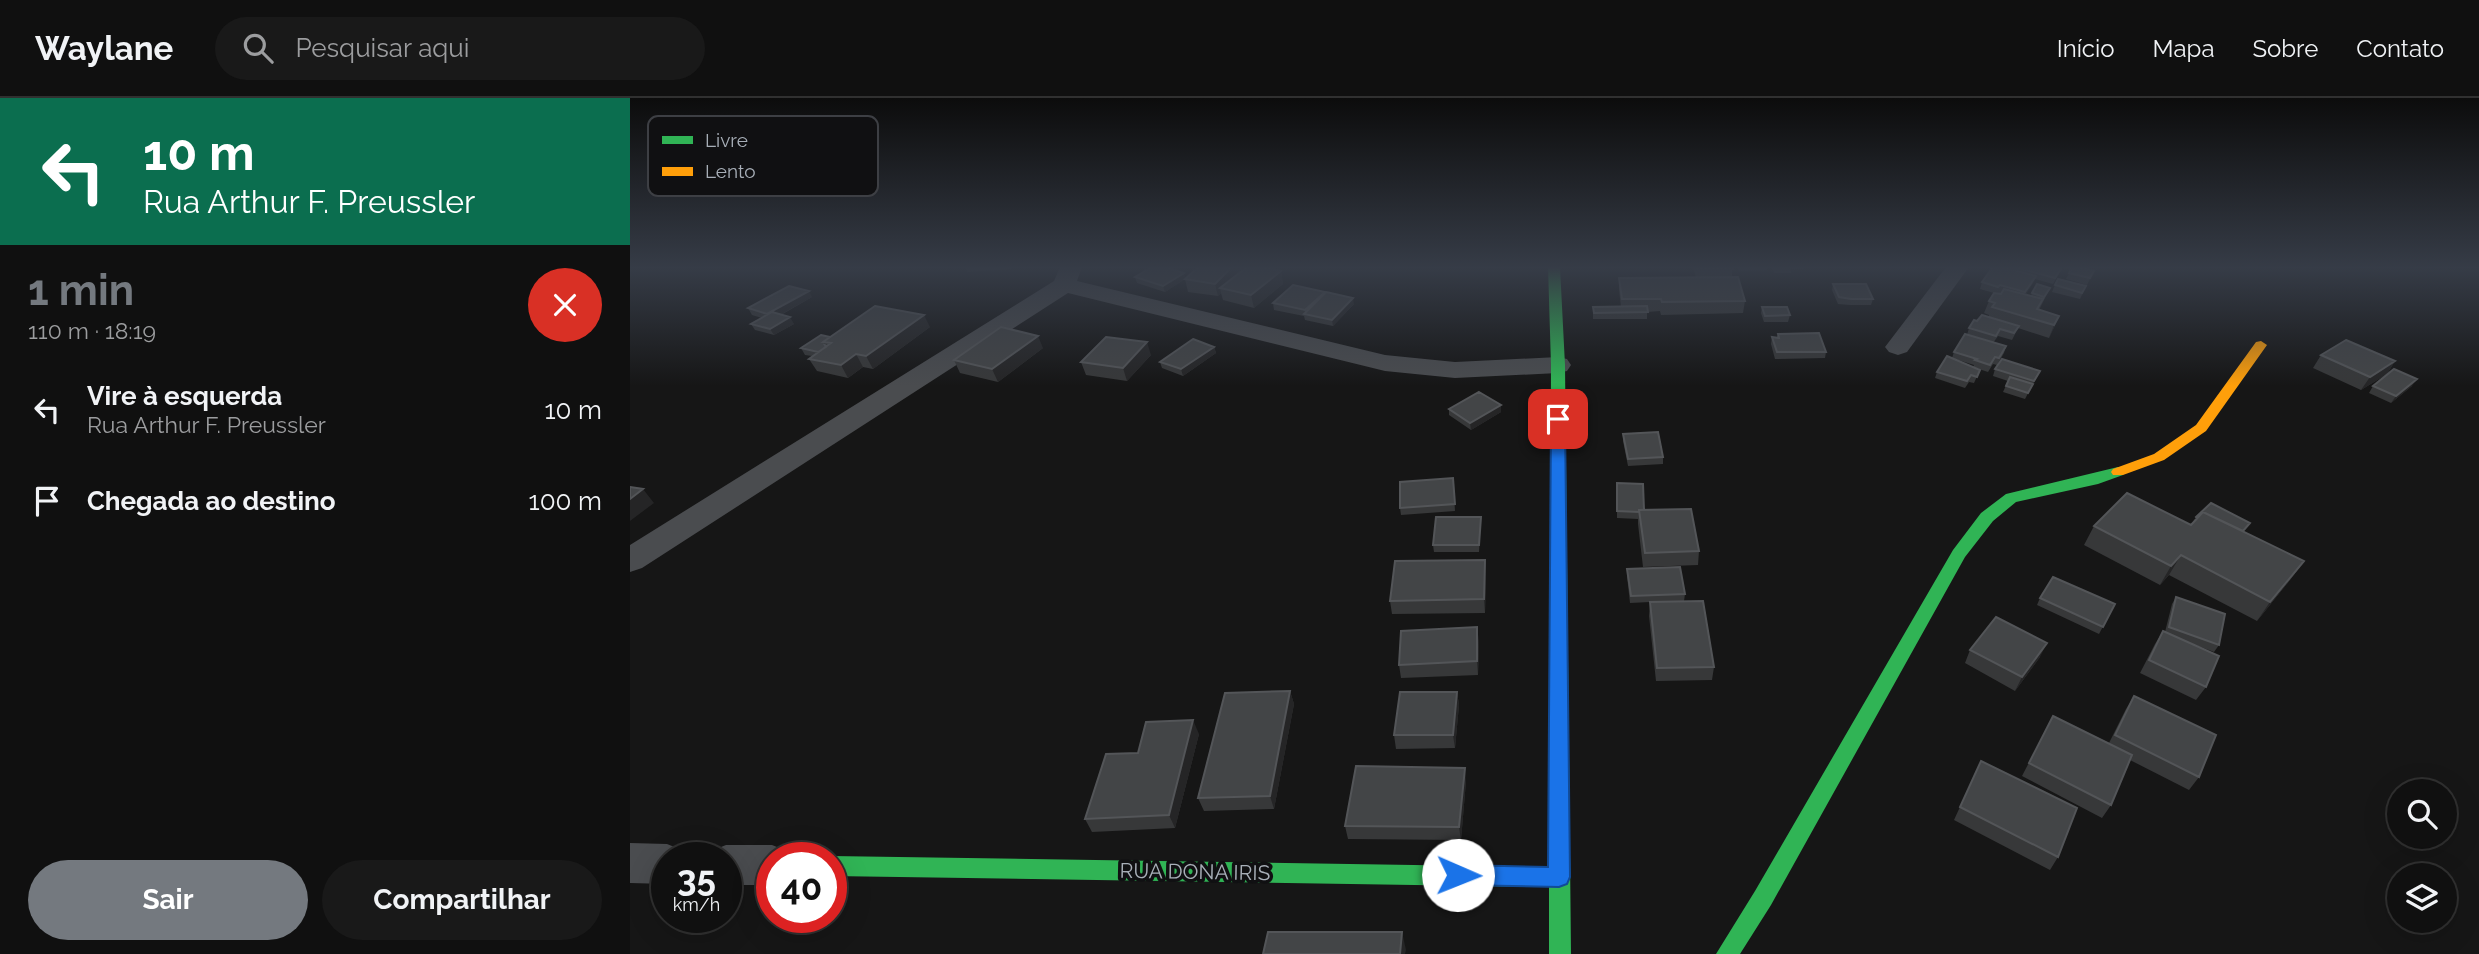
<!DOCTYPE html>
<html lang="pt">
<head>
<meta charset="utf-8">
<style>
  body { margin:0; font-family:Raleway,sans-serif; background:#191919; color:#f1f3f6; height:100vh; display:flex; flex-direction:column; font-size:26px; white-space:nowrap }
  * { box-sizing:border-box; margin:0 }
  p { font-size:23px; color:#9c9d9f }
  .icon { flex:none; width:38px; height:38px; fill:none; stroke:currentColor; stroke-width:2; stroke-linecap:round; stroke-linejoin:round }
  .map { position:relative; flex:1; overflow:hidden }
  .side { display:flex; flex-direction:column; background:#101010; width:630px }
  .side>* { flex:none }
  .banner { background:#0b6e4f; color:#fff; overflow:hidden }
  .tools { position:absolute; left:1757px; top:681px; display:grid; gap:14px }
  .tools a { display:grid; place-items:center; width:70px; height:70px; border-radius:50%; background:#101010; box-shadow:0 7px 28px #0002,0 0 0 2px #303030; font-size:35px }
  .speed { position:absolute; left:21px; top:744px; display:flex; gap:14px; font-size:35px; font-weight:700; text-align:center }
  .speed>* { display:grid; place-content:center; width:91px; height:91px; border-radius:50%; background:#101010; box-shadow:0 7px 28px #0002,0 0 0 2px #303030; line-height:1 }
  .speed small { font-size:18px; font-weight:400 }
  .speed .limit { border:10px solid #d22; background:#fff; color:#111 }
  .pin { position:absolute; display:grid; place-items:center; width:60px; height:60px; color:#fff; margin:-30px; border-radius:14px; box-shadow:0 4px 10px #0006 }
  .me { position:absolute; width:77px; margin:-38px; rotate:91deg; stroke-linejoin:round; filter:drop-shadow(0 0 5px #0008) }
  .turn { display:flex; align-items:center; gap:24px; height:147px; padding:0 28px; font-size:32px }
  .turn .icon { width:91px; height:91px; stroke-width:2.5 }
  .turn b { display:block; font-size:49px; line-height:60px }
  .round { display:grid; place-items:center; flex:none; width:74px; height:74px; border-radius:37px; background:#191919 }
  .overview { display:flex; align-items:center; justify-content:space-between; height:119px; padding:0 28px }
  h1 { font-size:42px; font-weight:700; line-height:52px; color:#74797f }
  .cta { display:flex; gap:14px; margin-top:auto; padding:14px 28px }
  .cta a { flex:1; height:80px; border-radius:42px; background:#74797f; color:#fff; font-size:28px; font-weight:700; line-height:80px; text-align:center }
  .cta a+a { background:#191919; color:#f1f3f6 }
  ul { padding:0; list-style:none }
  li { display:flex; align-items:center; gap:21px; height:91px; padding:0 28px }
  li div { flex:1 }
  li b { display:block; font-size:26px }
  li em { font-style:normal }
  header { display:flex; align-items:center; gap:42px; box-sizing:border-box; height:98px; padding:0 35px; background:#101010; border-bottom:2px solid #303030 }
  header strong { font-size:33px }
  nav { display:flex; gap:38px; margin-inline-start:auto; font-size:24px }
  .search { width:490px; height:63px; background:#191919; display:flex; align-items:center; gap:18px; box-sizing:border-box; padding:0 24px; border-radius:38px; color:#9c9d9f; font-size:26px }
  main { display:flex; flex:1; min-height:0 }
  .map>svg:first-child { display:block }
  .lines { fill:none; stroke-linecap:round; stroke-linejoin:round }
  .street { fill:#4a4c4f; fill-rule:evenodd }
  .fast { fill:#30b455; fill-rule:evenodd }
  .slow { fill:#ff9f0a; fill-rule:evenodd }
  .wall { fill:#373839 }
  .shaded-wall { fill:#252526 }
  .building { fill:#434547; stroke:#535558; stroke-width:2 }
  .route { fill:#1a73e8; stroke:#114b97; stroke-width:2 }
  .labels { text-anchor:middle; stroke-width:7; stroke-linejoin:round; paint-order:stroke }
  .near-street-label { font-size:21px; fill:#a7aeb7; stroke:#101012 }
  .key { fill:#101012; stroke:#3d3f44; stroke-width:2 }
  .key-label { font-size:19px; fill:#a7aeb7 }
</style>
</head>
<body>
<header>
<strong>Waylane</strong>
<div class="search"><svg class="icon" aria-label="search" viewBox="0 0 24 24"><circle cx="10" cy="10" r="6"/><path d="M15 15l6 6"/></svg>Pesquisar aqui</div>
<nav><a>Início</a><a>Mapa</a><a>Sobre</a><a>Contato</a></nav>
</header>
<main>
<section class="side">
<div class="banner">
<div class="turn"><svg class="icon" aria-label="left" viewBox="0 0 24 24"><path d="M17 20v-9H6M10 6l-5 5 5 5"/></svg><div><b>10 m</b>Rua Arthur F. Preussler</div></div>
</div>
<div class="overview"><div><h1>1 min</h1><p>110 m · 18:19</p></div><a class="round" style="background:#d93025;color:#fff"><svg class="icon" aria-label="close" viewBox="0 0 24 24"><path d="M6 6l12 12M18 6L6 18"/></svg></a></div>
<ul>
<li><svg class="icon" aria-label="left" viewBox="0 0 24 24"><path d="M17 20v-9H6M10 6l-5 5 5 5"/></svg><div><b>Vire à esquerda</b><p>Rua Arthur F. Preussler</p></div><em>10 m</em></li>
<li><svg class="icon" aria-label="arrive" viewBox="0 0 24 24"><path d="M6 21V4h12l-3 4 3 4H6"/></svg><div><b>Chegada ao destino</b></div><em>100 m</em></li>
</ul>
<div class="cta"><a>Sair</a><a>Compartilhar</a></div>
</section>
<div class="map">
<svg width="1849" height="856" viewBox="0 0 1849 856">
  <rect width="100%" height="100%" fill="#161616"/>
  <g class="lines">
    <path class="street" d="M 430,169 L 452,169 L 447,183 L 755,257 L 825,264 L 928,259 L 937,261 L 941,267 L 937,273 L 928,275 L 825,280 L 755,273 L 438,195 L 12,470 L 0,474 L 0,447 L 424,183 Z
      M 1316,169 L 1339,169 L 1277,254 L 1268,257 L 1259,254 L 1255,249 Z
      M 0,745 L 37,746 L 52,752 L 55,760 L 37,760 L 37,786 L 0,785 Z
      M 96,747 L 142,747 L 157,753 L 160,760 L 142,760 L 142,787 L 96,787 L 96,760 L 78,760 L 81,753 Z"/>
    <path class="fast" d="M 918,169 L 930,169 L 935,267 L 941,856 L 919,856 L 919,789 L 201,778 L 201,760 L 197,760 L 201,758 L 919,769 L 921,267 Z
      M 1488,369 L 1493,371 L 1495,374 L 1493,377 L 1468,386 L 1386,404 L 1363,423 L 1335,459 L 1141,807 L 1110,856 L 1086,856 L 1125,793 L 1323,452 L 1351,415 L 1376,396 Z"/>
    <path class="slow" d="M 1631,243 L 1637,247 L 1576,333 L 1534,362 L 1493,377 L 1483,377 L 1481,374 L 1483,371 L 1524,356 L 1566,327 L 1626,244 Z"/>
  </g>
  <path class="wall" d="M 335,169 L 382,169 L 381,171 L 337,174 Z
    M 963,169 L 1035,169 L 1035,170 Z
    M 1063,169 L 1102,169 L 1102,179 L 1115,203 L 1113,215 L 1031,217 L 1030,213 L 1017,214 L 1017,221 L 963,221 L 963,209 L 991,209 L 989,192 L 989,180 L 1066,179 Z
    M 1108,169 L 1138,169 L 1137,172 L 1109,173 Z
    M 1142,169 L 1173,169 L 1173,171 L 1161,171 L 1161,175 L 1144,175 Z
    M 1239,169 L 1277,169 L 1277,170 L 1240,170 Z
    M 1374,169 L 1439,169 L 1438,171 L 1432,170 L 1423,186 L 1405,181 L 1396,196 L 1401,198 L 1402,195 L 1420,190 L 1409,212 L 1429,218 L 1419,240 L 1388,230 L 1382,242 L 1368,238 L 1363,245 L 1376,248 L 1374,255 L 1367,267 L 1363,266 L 1358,274 L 1343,269 L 1344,267 L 1322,260 L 1324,254 L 1337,237 L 1339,230 L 1347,223 L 1359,219 L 1359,217 L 1354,215 L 1359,203 L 1364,195 L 1350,191 L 1352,184 Z
    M 651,173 L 653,186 L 624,210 L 593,202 L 591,195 L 588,198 L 558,194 L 555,181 L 535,194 L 507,185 L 505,179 L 554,175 L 555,181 Z
    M 1464,173 L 1457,187 L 1436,181 L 1439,175 Z
    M 1203,186 L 1243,201 L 1241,207 L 1220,207 L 1208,206 L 1202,192 Z
    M 1425,187 L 1456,188 L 1450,201 L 1422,194 Z
    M 695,195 L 724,206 L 703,228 L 675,222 L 674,218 L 644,212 L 643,205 Z
    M 182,199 L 151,217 L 164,226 L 144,237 L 125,232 L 121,226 L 132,220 L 122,217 L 118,210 Z
    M 1132,209 L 1160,217 L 1158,224 L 1134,224 L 1131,215 Z
    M 300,229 L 243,271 L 233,269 L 218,280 L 187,273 L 179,261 L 182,258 L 175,257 L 171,250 L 200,239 Z
    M 1148,236 L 1196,254 L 1195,260 L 1145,261 L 1141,246 L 1142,239 L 1147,239 Z
    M 584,249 L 586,255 L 553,278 L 532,270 L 530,264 Z
    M 413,250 L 368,284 L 330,275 L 324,262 Z
    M 521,257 L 497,283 L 456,277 L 451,264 Z
    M 1691,257 L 1765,263 L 1757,276 L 1731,292 L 1683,270 Z
    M 1365,271 L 1410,273 L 1395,301 L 1373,294 L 1378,283 L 1363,278 Z
    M 1350,272 L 1344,285 L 1339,284 L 1335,290 L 1305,280 L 1307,274 Z
    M 1743,288 L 1782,288 L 1761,305 L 1739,295 Z
    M 871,307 L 871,314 L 841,332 L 819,317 L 819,311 Z
    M 993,336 L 1033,359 L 1033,366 L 998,368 L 993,343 Z
    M 823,380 L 825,413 L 771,417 L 770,410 Z
    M 987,385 L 1014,412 L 1069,453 L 1068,467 L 1013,469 L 1008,426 L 1008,421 L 987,420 Z
    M 851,419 L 849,454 L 804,454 L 803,447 Z
    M 1566,419 L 1614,434 L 1674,463 L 1660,482 L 1627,523 L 1539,477 L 1530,487 L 1454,447 L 1464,428 L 1561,427 Z
    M 855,462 L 856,475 L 855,515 L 762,516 L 760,503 Z
    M 997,471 L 1055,496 L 1054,503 L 1084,569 L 1082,582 L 1026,583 L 1019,518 L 1020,504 L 1000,505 L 997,478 Z
    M 1546,499 L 1589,547 L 1584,554 L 1560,545 L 1576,589 L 1566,602 L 1510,575 L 1525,546 L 1533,533 L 1535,534 L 1542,506 Z
    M 1410,500 L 1485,506 L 1469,536 L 1407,507 Z
    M 849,543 L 848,577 L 771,580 L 769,567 Z
    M 1340,552 L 1410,559 L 1385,593 L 1335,565 Z
    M 660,593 L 664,606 L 644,711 L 574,713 L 568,700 Z
    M 827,594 L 829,607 L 825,650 L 766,651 L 764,637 Z
    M 1504,598 L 1569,679 L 1559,692 L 1500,662 L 1481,707 L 1472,720 L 1392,678 L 1423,618 L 1479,645 L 1496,611 Z
    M 569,636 L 545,730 L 462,734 L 455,721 L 508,655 Z
    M 1351,663 L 1428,759 L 1420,772 L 1324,722 Z
    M 836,683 L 831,742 L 718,741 L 715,728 Z"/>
  <path class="shaded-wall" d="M 602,169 L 617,169 L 590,190 L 591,195 L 588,198 L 585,186 Z
    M 651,173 L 653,186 L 624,210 L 621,197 Z
    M 554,175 L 555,181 L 535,194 L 533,188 Z
    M 1406,178 L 1404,184 L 1393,201 L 1395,194 Z
    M 179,193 L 182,199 L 141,222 L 137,216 Z
    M 723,200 L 724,206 L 703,228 L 702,222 Z
    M 294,217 L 300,229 L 243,271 L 236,258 Z
    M 1429,218 L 1424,230 L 1419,240 L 1424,227 Z
    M 160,219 L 164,226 L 144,237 L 140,231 Z
    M 408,238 L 413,250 L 368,284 L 362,271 Z
    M 517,244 L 521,257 L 497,283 L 493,270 Z
    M 584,249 L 586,255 L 553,278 L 551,271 Z
    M 226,256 L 233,269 L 218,280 L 211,267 Z
    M 1765,263 L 1757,276 L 1731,292 L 1740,279 Z
    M 1787,281 L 1782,288 L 1761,305 L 1766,298 Z
    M 871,307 L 871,314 L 841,332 L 840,325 Z
    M 13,391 L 24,405 L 0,423 L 0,401 Z
    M 1551,457 L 1539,477 L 1530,487 L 1541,468 Z
    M 855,462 L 856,475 L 855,515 L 854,501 Z
    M 1674,463 L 1660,482 L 1627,523 L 1640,504 Z
    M 847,529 L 849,543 L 848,577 L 847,563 Z
    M 1417,545 L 1410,559 L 1385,593 L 1392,579 Z
    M 660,593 L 664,606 L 644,711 L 640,698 Z
    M 827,594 L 829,607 L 825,650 L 823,637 Z
    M 563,622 L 569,636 L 545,730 L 539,717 Z
    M 835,670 L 836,683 L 831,742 L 829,729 Z
    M 772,834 L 776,852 L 775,856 L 770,856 Z"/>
  <path class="building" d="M 522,169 L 535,169 L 554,175 L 533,188 L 505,179 Z
    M 568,169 L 602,169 L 585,186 L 555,181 Z
    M 617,169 L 629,169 L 651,173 L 621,197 L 590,190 Z
    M 1068,169 L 1102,169 L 1103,171 L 1068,170 Z
    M 1363,169 L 1372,169 L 1406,178 L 1395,194 L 1370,187 L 1368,189 L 1352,184 Z
    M 1384,169 L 1432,169 L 1425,180 Z
    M 1442,169 L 1446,169 L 1464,173 L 1460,180 L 1439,175 Z
    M 1108,179 L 1115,203 L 1032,204 L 1031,201 L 992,201 L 989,180 Z
    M 1428,181 L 1456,188 L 1452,195 L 1425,187 Z
    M 1203,186 L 1236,186 L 1243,201 L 1221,201 L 1209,199 Z
    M 1407,186 L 1420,190 L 1414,199 L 1402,195 Z
    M 663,187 L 695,194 L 675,212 L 643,205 Z
    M 159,188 L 179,193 L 137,216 L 118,210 Z
    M 1374,191 L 1413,201 L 1407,211 L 1429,218 L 1424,227 L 1362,209 L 1365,205 L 1359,203 L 1364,195 L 1371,196 Z
    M 696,194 L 723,200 L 702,222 L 674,216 Z
    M 245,208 L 294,217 L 236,258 L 226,256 L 211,267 L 179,261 L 201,245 L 193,244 Z
    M 1017,208 L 1018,214 L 964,215 L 963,209 Z
    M 1132,209 L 1157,209 L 1160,217 L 1135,218 Z
    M 142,214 L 160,219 L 140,231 L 121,226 Z
    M 1352,217 L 1389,228 L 1384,235 L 1370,231 L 1366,238 L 1339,230 L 1344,222 L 1347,223 Z
    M 371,229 L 408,238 L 362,271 L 324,262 Z
    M 1189,235 L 1196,254 L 1147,254 L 1142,239 L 1149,240 L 1148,236 Z
    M 1335,236 L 1376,248 L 1369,260 L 1365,259 L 1360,267 L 1345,262 L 1347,261 L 1324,254 Z
    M 191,237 L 200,239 L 193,244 L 196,249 L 188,254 L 171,250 Z
    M 476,239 L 517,244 L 493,270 L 451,264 Z
    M 563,241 L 584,249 L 551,271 L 530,264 Z
    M 1716,242 L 1765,263 L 1740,279 L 1691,257 Z
    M 1317,258 L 1350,272 L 1347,279 L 1341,277 L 1337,283 L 1307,274 Z
    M 1372,261 L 1410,273 L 1404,283 L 1365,271 Z
    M 1764,271 L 1787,281 L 1766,298 L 1743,288 Z
    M 1380,279 L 1403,286 L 1398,295 L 1376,288 Z
    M 849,294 L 871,307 L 840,325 L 819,311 Z
    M 1028,334 L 1033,359 L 998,361 L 993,336 Z
    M 823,380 L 825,406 L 770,410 L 770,384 Z
    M 987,385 L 1013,386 L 1014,412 L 1009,412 L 1009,414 L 987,413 Z
    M 0,389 L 13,391 L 0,401 Z
    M 1497,395 L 1561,427 L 1573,414 L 1674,463 L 1640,504 L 1551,457 L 1541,468 L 1464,428 Z
    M 1581,405 L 1620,425 L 1613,433 L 1573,414 L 1567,420 L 1566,419 Z
    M 1061,411 L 1069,453 L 1015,455 L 1009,412 Z
    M 806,419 L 851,419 L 849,447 L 803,447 Z
    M 855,462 L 854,501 L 760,503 L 765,463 Z
    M 1050,469 L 1055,496 L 1001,498 L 997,471 Z
    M 1423,479 L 1485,506 L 1473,529 L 1410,500 Z
    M 1546,499 L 1595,516 L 1589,547 L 1539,529 Z
    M 1073,503 L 1084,569 L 1027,570 L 1020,504 Z
    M 1366,519 L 1417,545 L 1392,579 L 1340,552 Z
    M 847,529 L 847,563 L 769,567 L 771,533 Z
    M 1533,533 L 1589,558 L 1576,589 L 1519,562 Z
    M 660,593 L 640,698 L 568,700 L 595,595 Z
    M 770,594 L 827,594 L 823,637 L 764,637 Z
    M 1504,598 L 1586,637 L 1569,679 L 1485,637 Z
    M 1423,618 L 1502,657 L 1481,707 L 1399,665 Z
    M 563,622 L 539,717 L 455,721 L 476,656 L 508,655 L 516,624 Z
    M 1351,663 L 1447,710 L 1428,759 L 1330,709 Z
    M 726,668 L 835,670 L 829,729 L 715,728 Z
    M 638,834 L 772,834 L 770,856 L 633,856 Z"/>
  <linearGradient id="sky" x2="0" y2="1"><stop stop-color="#0c0c0c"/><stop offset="0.59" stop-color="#363c47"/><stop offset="1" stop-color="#363c47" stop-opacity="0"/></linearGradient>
  <rect width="1849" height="288" fill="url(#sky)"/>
  <path class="route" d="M 928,316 L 935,321 L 940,779 L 937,786 L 929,789 L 828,787 L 820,784 L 817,777 L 820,770 L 828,767 L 918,769 L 921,321 Z"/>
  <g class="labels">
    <g class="near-street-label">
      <text transform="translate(565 774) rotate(1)" y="7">RUA DONA IRIS</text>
    </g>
  </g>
  <rect x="18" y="18" width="230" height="80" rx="10" class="key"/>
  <rect x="32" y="38" width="31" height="8" fill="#30b455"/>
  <rect x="32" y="69" width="31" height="9" fill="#ff9f0a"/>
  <g class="key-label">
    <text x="75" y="49">Livre</text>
    <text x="75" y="80">Lento</text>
  </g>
</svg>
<div class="tools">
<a><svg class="icon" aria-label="search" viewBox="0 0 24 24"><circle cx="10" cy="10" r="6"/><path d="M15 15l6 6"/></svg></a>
<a><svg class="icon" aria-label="layers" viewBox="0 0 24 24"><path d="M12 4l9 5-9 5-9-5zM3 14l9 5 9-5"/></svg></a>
</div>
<div class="speed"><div>35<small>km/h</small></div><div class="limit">40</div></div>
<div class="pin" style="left:928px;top:321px;background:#d93025"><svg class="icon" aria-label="arrive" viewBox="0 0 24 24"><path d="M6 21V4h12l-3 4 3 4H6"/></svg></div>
<svg class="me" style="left:828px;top:777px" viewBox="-20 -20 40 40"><circle r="19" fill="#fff"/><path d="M0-13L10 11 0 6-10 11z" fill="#1a73e8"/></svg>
</div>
</main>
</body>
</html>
